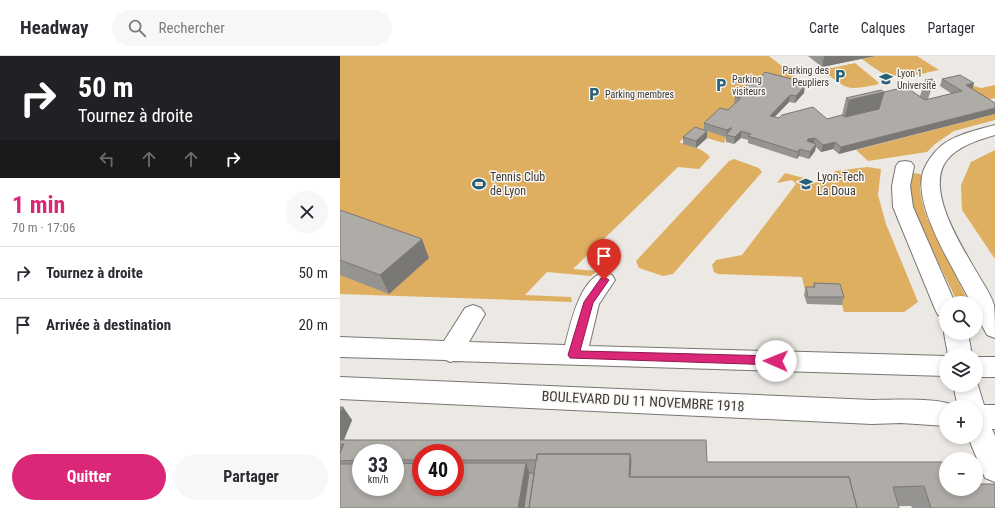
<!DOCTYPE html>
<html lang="fr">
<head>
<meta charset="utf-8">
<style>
  body { margin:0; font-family:"Roboto Condensed",sans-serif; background:#f7f7f7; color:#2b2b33; height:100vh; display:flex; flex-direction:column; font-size:15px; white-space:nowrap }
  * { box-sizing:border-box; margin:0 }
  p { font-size:13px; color:#7c7c81 }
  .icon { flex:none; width:22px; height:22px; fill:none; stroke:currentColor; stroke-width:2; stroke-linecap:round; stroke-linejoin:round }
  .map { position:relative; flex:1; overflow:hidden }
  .details { display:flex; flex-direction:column; background:#fff; width:340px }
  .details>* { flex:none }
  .banner { background:#202124; color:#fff; overflow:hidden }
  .tools { position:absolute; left:599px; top:240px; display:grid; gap:8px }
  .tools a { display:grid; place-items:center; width:44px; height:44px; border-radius:50%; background:#fff; box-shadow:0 2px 6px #0003; font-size:20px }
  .speed { position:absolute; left:12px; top:388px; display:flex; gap:8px; font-size:20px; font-weight:700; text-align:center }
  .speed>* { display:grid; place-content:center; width:52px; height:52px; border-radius:50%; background:#fff; box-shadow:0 2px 6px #0003; line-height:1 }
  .speed small { font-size:10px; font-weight:400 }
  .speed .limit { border:6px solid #d22; background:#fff; color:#111 }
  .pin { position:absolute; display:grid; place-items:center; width:34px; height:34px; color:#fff; margin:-41px -17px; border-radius:50% 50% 50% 0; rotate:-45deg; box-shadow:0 0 4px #0007 }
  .pin .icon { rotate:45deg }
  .me { position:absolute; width:44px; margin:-22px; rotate:271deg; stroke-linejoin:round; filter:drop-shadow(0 0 3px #0008) }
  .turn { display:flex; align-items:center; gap:14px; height:84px; padding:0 12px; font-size:18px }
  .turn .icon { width:52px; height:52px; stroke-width:2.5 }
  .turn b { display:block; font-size:28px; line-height:34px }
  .lanes { display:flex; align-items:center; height:38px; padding:0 12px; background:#0003; justify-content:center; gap:20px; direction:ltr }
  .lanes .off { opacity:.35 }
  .round { display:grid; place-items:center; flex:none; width:42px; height:42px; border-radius:21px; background:#f7f7f7 }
  .head { display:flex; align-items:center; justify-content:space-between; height:68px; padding:0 12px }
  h1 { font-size:24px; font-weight:700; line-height:30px; color:#db2777 }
  .action { display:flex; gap:8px; margin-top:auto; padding:8px 12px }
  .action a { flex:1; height:46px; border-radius:24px; background:#db2777; color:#fff; font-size:16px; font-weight:700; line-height:46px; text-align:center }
  .action a+a { background:#f7f7f7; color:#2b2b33 }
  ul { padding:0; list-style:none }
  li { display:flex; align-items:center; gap:12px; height:52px; padding:0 12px; border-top:1px solid #e1e1e2 }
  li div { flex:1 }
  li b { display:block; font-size:15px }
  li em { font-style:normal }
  header { display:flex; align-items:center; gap:24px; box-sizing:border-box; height:56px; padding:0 20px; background:#fff; border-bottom:1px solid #e1e1e2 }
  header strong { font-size:19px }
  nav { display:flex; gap:22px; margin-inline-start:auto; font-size:14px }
  .search { width:280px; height:36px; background:#f7f7f7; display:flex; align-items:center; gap:10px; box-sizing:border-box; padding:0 14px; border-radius:22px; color:#7c7c81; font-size:15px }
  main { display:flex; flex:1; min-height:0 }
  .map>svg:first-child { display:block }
  .green { fill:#deae61 }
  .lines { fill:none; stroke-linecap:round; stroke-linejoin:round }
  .minor-casing { stroke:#797671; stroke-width:2 }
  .minor { fill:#fff; fill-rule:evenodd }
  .wall { fill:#969490; fill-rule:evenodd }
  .shaded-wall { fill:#7a7875 }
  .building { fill:#afaca7; stroke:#7a7875 }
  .route { fill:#db2777; stroke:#8e194d }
  .labels { text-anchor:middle; stroke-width:3; stroke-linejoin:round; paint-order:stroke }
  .far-poi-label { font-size:10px; fill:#3b3a38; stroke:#faf6f1; text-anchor:start }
  .poi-label { font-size:12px; fill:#3b3a38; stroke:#faf6f1; text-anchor:start }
  .near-street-label { font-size:14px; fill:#3b3a38; stroke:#faf6f1 }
</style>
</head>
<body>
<header>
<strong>Headway</strong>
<div class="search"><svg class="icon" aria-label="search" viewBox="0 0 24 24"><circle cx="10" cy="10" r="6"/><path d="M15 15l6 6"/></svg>Rechercher</div>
<nav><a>Carte</a><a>Calques</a><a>Partager</a></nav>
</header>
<main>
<section class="details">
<div class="banner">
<div class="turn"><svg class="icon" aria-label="right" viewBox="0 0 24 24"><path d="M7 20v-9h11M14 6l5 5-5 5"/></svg><div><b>50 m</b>Tournez à droite</div></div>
<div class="lanes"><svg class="icon off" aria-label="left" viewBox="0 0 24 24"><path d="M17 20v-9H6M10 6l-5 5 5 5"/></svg><svg class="icon off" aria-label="ahead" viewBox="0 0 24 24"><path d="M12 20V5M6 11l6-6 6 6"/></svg><svg class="icon off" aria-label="ahead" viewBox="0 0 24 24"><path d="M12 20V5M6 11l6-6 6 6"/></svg><svg class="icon" aria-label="right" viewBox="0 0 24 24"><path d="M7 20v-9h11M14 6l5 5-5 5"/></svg></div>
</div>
<div class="head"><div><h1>1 min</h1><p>70 m · 17:06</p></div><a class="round"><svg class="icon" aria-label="close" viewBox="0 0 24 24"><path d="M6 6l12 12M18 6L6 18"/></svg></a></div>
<ul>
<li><svg class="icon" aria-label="right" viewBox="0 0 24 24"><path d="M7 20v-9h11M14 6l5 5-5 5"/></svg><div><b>Tournez à droite</b></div><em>50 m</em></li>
<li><svg class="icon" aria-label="arrive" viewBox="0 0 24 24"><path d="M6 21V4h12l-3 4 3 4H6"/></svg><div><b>Arrivée à destination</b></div><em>20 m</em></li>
</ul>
<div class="action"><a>Quitter</a><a>Partager</a></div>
</section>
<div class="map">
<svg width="655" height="452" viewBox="0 0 655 452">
  <rect width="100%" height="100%" fill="#ece9e4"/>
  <path class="green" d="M 0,0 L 429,0 L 465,28 L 426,20 L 400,49 L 384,87 L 350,77 L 339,86 C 349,90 363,92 370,101 L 359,113 L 338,111 L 233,213 L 257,215 L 251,220 L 207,216 L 185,239 L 231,241 L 232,246 L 0,238 Z
    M 535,0 L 577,0 L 599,14 C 580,18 562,24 543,17 C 536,14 528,7 522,3 Z
    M 515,7 L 537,25 L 539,28 C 506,35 508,34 482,14 Z
    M 617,25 L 641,32 L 655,29 L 655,42 L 647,44 Z
    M 655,58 L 655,64 L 614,75 L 595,88 L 587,96 L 528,105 L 516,94 Z
    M 655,94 L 655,203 L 622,154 L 621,129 L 631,106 Z
    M 394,103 L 419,112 L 422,116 L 333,218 L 323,220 L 299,212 L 296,205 L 389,105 Z
    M 527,111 L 541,113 L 538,139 L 546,168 L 578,246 L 564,256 L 504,256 L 498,235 L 465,235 L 462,221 L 378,218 L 374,216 L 372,209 L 376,204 L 402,199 L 456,128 L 452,124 L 437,127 L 445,117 L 486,128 L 495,115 Z
    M 573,117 L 580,118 L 582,120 L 580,133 L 582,146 L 587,162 L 629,247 L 618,247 L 573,155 L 570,141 L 571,119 Z"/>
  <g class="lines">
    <g class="minor-casing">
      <path id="minor" d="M 655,69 L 655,79 C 638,84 618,90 607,104 C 583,134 625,195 640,222 C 645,230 651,239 654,249 C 655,258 655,272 655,282 L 647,279 L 636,258 L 636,247 L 631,247 C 615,214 576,156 582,120 C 584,109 593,97 601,90 C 616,78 637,74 655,69 Z
        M 565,105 L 571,106 L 574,110 L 570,130 L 573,151 L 615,247 L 606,247 L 606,261 L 598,259 L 595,253 L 553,151 L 552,130 L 556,110 L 559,106 Z
        M 264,216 L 272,219 L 275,224 L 259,248 L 249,290 L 606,300 L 606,320 L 114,305 L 110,306 L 106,304 L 0,301 L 0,281 L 104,285 L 125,252 L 133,249 L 141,252 L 145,258 L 129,286 L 225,289 C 231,267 239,224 264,216 Z
        M 606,273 L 606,277 L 628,277 L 632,299 L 608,299 L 604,277 Z
        M 636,301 L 655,301 L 655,321 L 636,321 Z
        M 0,321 L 532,344 C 550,344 604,341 616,351 L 606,351 L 606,370 L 561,367 L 532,368 L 0,343 Z
        M 636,323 L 644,349 L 655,349 L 655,373 L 652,373 L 655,380 L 655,426 L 645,422 L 628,381 L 636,381 L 636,351 L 618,351 L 613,329 L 636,329 Z"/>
    </g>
    <use href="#minor" class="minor"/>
  </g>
  <path class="wall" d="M 468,0 L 535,0 L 482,11 Z
    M 602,23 L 634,27 L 632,33 L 499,98 L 493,93 L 481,96 L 476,91 L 475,95 L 469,103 L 459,100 L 457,103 L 408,87 L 408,84 L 401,82 L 394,88 L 386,86 L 386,81 L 367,75 L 367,82 L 356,92 L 343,88 L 343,81 L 364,73 L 364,67 L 388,54 L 395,48 L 394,47 L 395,41 L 414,29 L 462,30 L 464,37 L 455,47 L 449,46 L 434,61 L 439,62 L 487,63 L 502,59 L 506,42 L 544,36 L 580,40 L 585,24 L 594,25 L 588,43 L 612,38 L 600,30 Z
    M 0,154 L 89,202 L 49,238 L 0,219 Z
    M 474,227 L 504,241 L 502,249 L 467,248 L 464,239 L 466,231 L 473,231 Z
    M 0,351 L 3,351 L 12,364 L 4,384 L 367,406 L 606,433 L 655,452 L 572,452 L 571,450 L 0,452 ZM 21,397 L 55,397 L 55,431 L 21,431 ZM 81,397 L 115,397 L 115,431 L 81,431 Z"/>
  <path class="shaded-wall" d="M 484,0 L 535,0 L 482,11 Z
    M 634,27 L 632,34 L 626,29 Z
    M 465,30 L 464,37 L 455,47 L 456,40 Z
    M 544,36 L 537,60 L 503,68 L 509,44 Z
    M 450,39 L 449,46 L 429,67 L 430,60 Z
    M 655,52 L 655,58 L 499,98 L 501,91 Z
    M 390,72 L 389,79 L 387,79 L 387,74 Z
    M 367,75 L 367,82 L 356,92 L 356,85 Z
    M 401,75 L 401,82 L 394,88 L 395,81 Z
    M 475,82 L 473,89 L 467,85 L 468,83 Z
    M 495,86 L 493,93 L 481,96 L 483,89 Z
    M 476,88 L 475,95 L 469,103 L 470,96 Z
    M 460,93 L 459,100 L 457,103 L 458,96 Z
    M 82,183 L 89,202 L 49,238 L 40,219 Z
    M 3,351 L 12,364 L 2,388 L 0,388 L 0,357 Z
    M 186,407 L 192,424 L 187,452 L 178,452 Z"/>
  <path class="building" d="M 425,16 L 463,26 L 460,29 L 465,30 L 456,40 L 450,39 L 430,60 L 439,62 L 442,59 L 473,51 L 487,63 L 502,59 L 505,61 L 539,53 L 544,36 L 566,31 L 585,44 L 622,35 L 602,23 L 620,19 L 634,27 L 626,29 L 655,47 L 655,52 L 501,91 L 495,86 L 483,89 L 475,82 L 468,83 L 467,85 L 476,88 L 470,96 L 460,93 L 458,96 L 408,80 L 411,78 L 401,75 L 395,81 L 386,79 L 392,72 L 390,72 L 387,74 L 364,67 L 380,52 L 388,54 L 401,42 L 395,41 L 409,27 L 414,29 Z
    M 592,23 L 594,25 L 588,26 L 585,24 Z
    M 541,34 L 544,36 L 509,44 L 506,42 Z
    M 355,71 L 367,75 L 356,85 L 343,81 Z
    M 0,154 L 82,183 L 40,219 L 0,204 Z
    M 474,227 L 500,228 L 504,241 L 468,241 L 466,231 L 475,231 Z
    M 0,351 L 3,351 L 0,357 Z
    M 0,384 L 366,384 L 367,406 L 606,406 L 606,433 L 636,433 L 636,428 L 655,428 L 655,452 L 591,452 L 584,430 L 553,431 L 559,452 L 517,452 L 509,421 L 290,421 L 291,403 L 290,398 L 197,398 L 197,404 L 115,404 L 115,397 L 81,397 L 81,404 L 55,404 L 55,397 L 21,397 L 21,404 L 0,405 L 0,397 L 4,388 L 0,388 Z
    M 0,391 L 2,391 L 0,397 Z
    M 197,398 L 290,398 L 289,421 L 509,421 L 517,452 L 189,452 Z
    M 81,407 L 81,431 L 115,431 L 115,407 L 186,407 L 178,452 L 0,452 L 0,408 L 21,408 L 21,431 L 55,431 L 55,408 Z
    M 189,417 L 194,417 L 189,452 L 184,452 Z"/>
  <path class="route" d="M 264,221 L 269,224 L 253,247 L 240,295 L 436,300 L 440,302 L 441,305 L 440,308 L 436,309 L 230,302 L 228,299 L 244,246 L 261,222 Z"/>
  <defs>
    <g id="parking-bare" transform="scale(1.08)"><path d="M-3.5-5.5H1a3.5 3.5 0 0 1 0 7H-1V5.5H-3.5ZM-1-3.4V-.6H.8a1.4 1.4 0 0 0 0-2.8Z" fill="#246078" stroke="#faf6f1" stroke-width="2.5" paint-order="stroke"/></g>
    <g id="university-bare" transform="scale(1.08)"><path d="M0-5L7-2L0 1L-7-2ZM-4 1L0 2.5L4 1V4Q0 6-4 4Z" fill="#246078" stroke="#faf6f1" stroke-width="2.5" paint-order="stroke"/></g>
    <g id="stadium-bare" transform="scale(1.08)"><path d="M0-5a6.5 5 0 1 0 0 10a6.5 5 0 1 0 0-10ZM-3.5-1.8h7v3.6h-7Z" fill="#246078" stroke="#faf6f1" stroke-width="2.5" paint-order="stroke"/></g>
  </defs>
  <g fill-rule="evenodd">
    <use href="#parking-bare" x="500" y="20"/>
    <use href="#university-bare" x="546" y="23"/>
    <use href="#parking-bare" x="381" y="29"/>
    <use href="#parking-bare" x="254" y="38"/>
    <use href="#stadium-bare" x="139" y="128"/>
    <use href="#university-bare" x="466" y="128"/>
  </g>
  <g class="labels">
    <g class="far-poi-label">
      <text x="489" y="18" text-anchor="end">Parking des<tspan x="489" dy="12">Peupliers</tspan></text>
      <text x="557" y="21">Lyon 1<tspan x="557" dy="12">Université</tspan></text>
      <text x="392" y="27">Parking<tspan x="392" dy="12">visiteurs</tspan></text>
      <text x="265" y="42">Parking membres</text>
    </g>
    <g class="poi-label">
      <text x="150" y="125">Tennis Club<tspan x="150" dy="14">de Lyon</tspan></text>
      <text x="477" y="125">Lyon-Tech<tspan x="477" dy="14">La Doua</tspan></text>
    </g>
    <g class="near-street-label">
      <text transform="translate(303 345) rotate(3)" y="5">BOULEVARD DU 11 NOVEMBRE 1918</text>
    </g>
  </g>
</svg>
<div class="tools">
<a><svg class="icon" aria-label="search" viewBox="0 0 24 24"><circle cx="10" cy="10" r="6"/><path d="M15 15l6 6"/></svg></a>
<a><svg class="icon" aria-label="layers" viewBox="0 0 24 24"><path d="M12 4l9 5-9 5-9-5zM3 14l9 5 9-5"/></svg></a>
<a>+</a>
<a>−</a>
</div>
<div class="speed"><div>33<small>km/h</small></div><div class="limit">40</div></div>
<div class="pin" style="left:264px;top:224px;background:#d93025"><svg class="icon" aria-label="arrive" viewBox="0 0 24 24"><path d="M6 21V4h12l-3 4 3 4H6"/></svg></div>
<svg class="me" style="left:436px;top:305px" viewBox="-20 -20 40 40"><circle r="19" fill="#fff"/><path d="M0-13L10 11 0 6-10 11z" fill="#db2777"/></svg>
</div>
</main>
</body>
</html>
